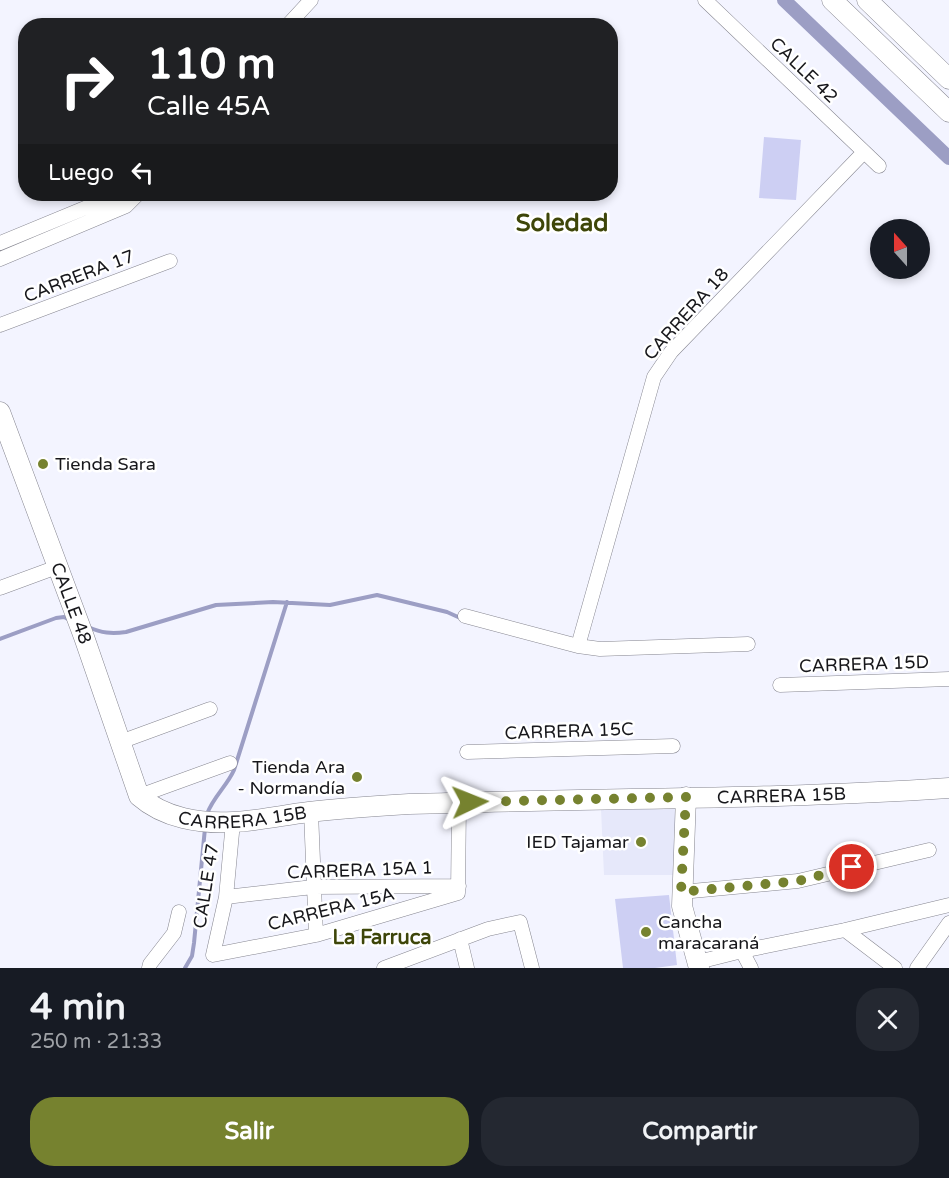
<!DOCTYPE html>
<html lang="es">
<head>
<meta charset="utf-8">
<style>
  body { margin:0; font-family:"Varela Round",sans-serif; background:#242831; color:#f1f3f6; height:100vh; display:flex; flex-direction:column; font-size:22px; white-space:nowrap }
  * { box-sizing:border-box; margin:0 }
  p { font-size:20px; color:#9ea1a6 }
  .icon { flex:none; width:33px; height:33px; fill:none; stroke:currentColor; stroke-width:2; stroke-linecap:round; stroke-linejoin:round }
  .map { position:relative; height:968px; overflow:hidden }
  .sheet { display:flex; flex-direction:column; background:#171b24; flex:1 }
  .sheet>* { flex:none }
  .hud { position:absolute; left:18px; top:18px; width:600px; height:183px; border-radius:24px; box-shadow:0 3px 9px #0003; background:#202124; color:#fff; overflow:hidden }
  .needle { width:39px; rotate:339deg }
  .tools { position:absolute; left:870px; top:219px; display:grid; gap:12px }
  .tools a { display:grid; place-items:center; width:60px; height:60px; border-radius:50%; background:#171b24; box-shadow:0 3px 9px #0003; font-size:30px }
  .pin { position:absolute; display:grid; place-items:center; width:51px; height:51px; color:#fff; margin:-26px; border:3px solid #fff; border-radius:50%; box-shadow:0 2px 6px #0007 }
  .me { position:absolute; width:66px; margin:-33px; rotate:88deg; stroke-linejoin:round; filter:drop-shadow(0 0 4px #0008) }
  .turn { display:flex; align-items:center; gap:21px; height:126px; padding:0 30px; font-size:27px }
  .turn .icon { width:78px; height:78px; stroke-width:2.5 }
  .turn b { display:block; font-size:42px; line-height:51px }
  .then { display:flex; align-items:center; height:57px; padding:0 30px; background:#0003; gap:12px; font-size:22px }
  .round { display:grid; place-items:center; flex:none; width:63px; height:63px; border-radius:24px; background:#242831 }
  .head { display:flex; align-items:center; justify-content:space-between; height:102px; padding:0 30px }
  h1 { font-size:36px; font-weight:700; line-height:45px }
  .cta { display:flex; gap:12px; margin-top:auto; padding:12px 30px }
  .cta a { flex:1; height:69px; border-radius:24px; background:#76822f; color:#fff; font-size:24px; font-weight:700; line-height:69px; text-align:center }
  .cta a+a { background:#242831; color:#f1f3f6 }
  .map>svg:first-child { display:block }
  .built { fill:#e6e8fa }
  .green { fill:#cdcff3 }
  .lines { fill:none; stroke-linecap:round; stroke-linejoin:round }
  .stream { stroke:#9c9ec4; stroke-width:4 }
  .canal { stroke:#9c9ec4; stroke-width:14 }
  .street-casing { stroke:#868690; stroke-width:15 }
  .secondary-casing { stroke:#868690; stroke-width:21 }
  .street { stroke:#fff; stroke-width:14 }
  .secondary { stroke:#fff; stroke-width:20 }
  .route { stroke:#76822f; stroke-width:10; stroke-dasharray:0 18 }
  .poi-dot { fill:#76822f; stroke:#fff; stroke-width:2 }
  .labels { text-anchor:middle; stroke-width:5; stroke-linejoin:round; paint-order:stroke }
  .street-label { font-size:18px; fill:#17171b; stroke:#fff }
  .poi-label { font-size:18px; fill:#17171b; stroke:#fff; text-anchor:start }
  .neighbourhood-label { font-size:20px; font-weight:bold; fill:#3e4609; stroke:#fff }
  .district-label { font-size:24px; font-weight:bold; fill:#3e4609; stroke:#fff }
</style>
</head>
<body>
<div class="map">
<svg width="949" height="968" viewBox="0 0 949 968">
  <rect width="100%" height="100%" fill="#f3f4ff"/>
  <path class="built" d="M 680,805 L 678,875 L 604,875 L 601,809 Z"/>
  <path class="green" d="M 764,137 L 801,140 L 796,200 L 759,198 Z
    M 669,895 L 677,965 L 655,968 L 623,968 L 615,899 Z"/>
  <g class="lines">
    <path class="stream" d="M 88,627 C 102,633 111,634 126,632 L 216,605 L 273,602 L 330,605 L 377,595 L 447,612 L 458,617
      M 0,639 L 56,618 L 64,617 L 70,620
      M 207,814 C 213,797 227,786 234,770 L 287,602
      M 185,968 L 192,956 L 194,943 L 205,828"/>
    <path class="canal" d="M 784,0 L 949,158"/>
    <g class="street-casing">
      <path id="street" d="M 705,0 L 879,166
        M 287,26 L 311,0
        M 0,243 L 119,194
        M 0,259 L 126,206 L 138,194
        M 0,325 L 170,261
        M 0,588 L 57,567
        M 465,616 L 578,646 L 600,649 L 748,644
        M 578,646 L 654,377 L 671,352 L 864,152
        M 780,685 L 949,679
        M 120,742 L 210,709
        M 467,752 L 673,746
        M 139,796 L 230,763
        M 311,812 L 316,935
        M 233,822 L 226,897 L 213,955 L 316,935 L 458,893 L 459,803
        M 681,892 L 798,881 L 929,850
        M 226,897 L 313,887 L 459,886
        M 845,930 L 895,968
        M 460,939 L 467,968
        M 742,951 L 751,968
        M 698,962 L 742,951 L 845,930 L 949,905
        M 149,968 L 150,964 L 174,933 L 179,912
        M 384,968 L 488,929 L 520,922 L 532,968
        M 917,968 L 949,923"/>
    </g>
    <g class="secondary-casing">
      <g id="secondary">
        <path d="M 832,0 L 949,112"/>
        <path d="M 867,0 L 949,79"/>
        <path id="s1" d="M 0,412 L 84,637 L 139,796 C 164,818 200,824 233,822 C 258,821 284,815 309,812 C 343,808 376,806 409,804 C 589,798 769,800 949,788"/>
        <path d="M 686,797 L 682,906 L 699,968"/>
      </g>
    </g>
    <use href="#street" class="street"/>
    <use href="#secondary" class="secondary"/>
  </g>
  <g class="lines">
    <path class="route" d="M 470,802 L 686,797 L 681,892 L 798,881 L 852,867"/>
  </g>
  <g class="poi-dot">
    <circle cx="43" cy="464" r="6"/>
    <circle cx="357" cy="777" r="6"/>
    <circle cx="641" cy="842" r="6"/>
    <circle cx="646" cy="932" r="6"/>
  </g>
  <g class="labels">
    <g class="street-label">
      <text transform="translate(804 70) rotate(44)" y="6">CALLE 42</text>
      <text transform="translate(79 276) rotate(-21)" y="6">CARRERA 17</text>
      <text transform="translate(686 314) rotate(-48)" y="6">CARRERA 18</text>
      <text dy="6" stroke="none"><textPath href="#s1" startOffset="204">CALLE 48</textPath></text>
      <text transform="translate(864 664) rotate(-2)" y="6">CARRERA 15D</text>
      <text transform="translate(569 731) rotate(-2)" y="6">CARRERA 15C</text>
      <text dy="6" stroke="none"><textPath href="#s1" startOffset="1058">CARRERA 15B</textPath></text>
      <text dy="6" stroke="none"><textPath href="#s1" startOffset="518">CARRERA 15B</textPath></text>
      <text transform="translate(360 870) rotate(-2)" y="6">CARRERA 15A 1</text>
      <text transform="translate(206 886) rotate(-81)" y="6">CALLE 47</text>
      <text transform="translate(331 909) rotate(-14)" y="6">CARRERA 15A</text>
    </g>
    <g class="poi-label">
      <text x="55" y="470">Tienda Sara</text>
      <text x="345" y="773" text-anchor="end">Tienda Ara<tspan x="345" dy="21">- Normandía</tspan></text>
      <text x="629" y="848" text-anchor="end">IED Tajamar</text>
      <text x="658" y="928">Cancha<tspan x="658" dy="21">maracaraná</tspan></text>
    </g>
    <g class="neighbourhood-label">
      <text x="382" y="944">La Farruca</text>
    </g>
    <g class="district-label">
      <text x="562" y="231">Soledad</text>
    </g>
  </g>
</svg>
<div class="tools">
<a><svg class="needle" viewBox="-14 -14 28 28"><path d="M0-13l5 13h-10z" fill="#e53935"/><path d="M0 13l5-13h-10z" fill="#9ea1a6"/></svg></a>
</div>
<div class="pin" style="left:852px;top:867px;background:#d93025"><svg class="icon" aria-label="arrive" viewBox="0 0 24 24"><path d="M6 21V4h12l-3 4 3 4H6"/></svg></div>
<svg class="me" style="left:470px;top:802px" viewBox="-20 -20 40 40"><path d="M0-17L14 15 0 8-14 15z" fill="#76822f" stroke="#fff" stroke-width="4"/></svg>
<div class="hud">
<div class="turn"><svg class="icon" aria-label="right" viewBox="0 0 24 24"><path d="M7 20v-9h11M14 6l5 5-5 5"/></svg><div><b>110 m</b>Calle 45A</div></div>
<div class="then">Luego<svg class="icon" aria-label="left" viewBox="0 0 24 24"><path d="M17 20v-9H6M10 6l-5 5 5 5"/></svg></div>
</div>
</div>
<section class="sheet">
<div class="head"><div><h1>4 min</h1><p>250 m · 21:33</p></div><a class="round"><svg class="icon" aria-label="close" viewBox="0 0 24 24"><path d="M6 6l12 12M18 6L6 18"/></svg></a></div>
<div class="cta"><a>Salir</a><a>Compartir</a></div>
</section>
</body>
</html>
